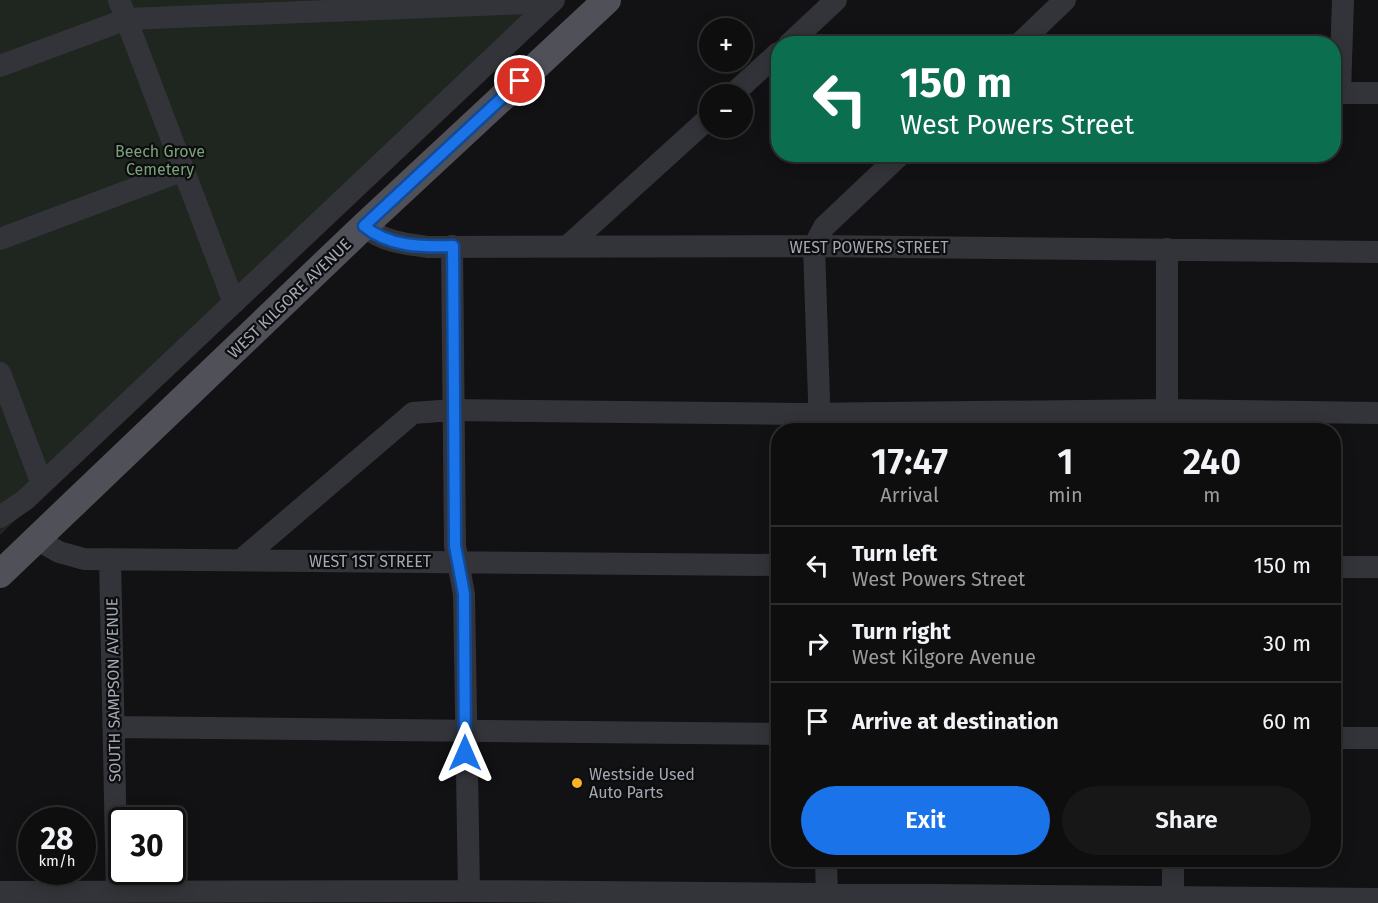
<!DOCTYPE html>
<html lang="en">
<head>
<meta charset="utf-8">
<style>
  body { margin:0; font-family:"Fira Sans",sans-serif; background:#171718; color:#f1f3f6; height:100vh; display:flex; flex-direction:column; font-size:22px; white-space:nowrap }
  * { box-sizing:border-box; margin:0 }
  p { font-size:20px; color:#9b9c9e }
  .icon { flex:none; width:33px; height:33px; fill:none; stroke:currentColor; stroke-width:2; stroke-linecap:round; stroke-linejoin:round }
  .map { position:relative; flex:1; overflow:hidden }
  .sheet { position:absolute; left:771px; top:423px; width:570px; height:444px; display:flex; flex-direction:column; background:#0e0e0f; border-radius:24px; box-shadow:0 3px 15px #0003,0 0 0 2px #2e2e2f }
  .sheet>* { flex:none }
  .banner { position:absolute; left:771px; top:36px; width:570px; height:126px; border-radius:24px; box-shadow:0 3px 15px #0003,0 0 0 2px #2e2e2f; background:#0b6e4f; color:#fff; overflow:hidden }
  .fabs { position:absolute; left:699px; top:18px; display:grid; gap:12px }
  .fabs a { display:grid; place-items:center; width:54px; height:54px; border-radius:50%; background:#0e0e0f; box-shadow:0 3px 15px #0003,0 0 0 2px #2e2e2f; font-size:30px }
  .speed { position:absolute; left:18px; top:807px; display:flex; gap:12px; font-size:30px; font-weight:700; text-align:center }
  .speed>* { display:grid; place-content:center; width:78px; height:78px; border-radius:50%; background:#0e0e0f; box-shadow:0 3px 15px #0003,0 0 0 2px #2e2e2f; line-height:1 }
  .speed small { font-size:15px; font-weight:400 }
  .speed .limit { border:3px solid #111; border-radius:9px; background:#fff; color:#111 }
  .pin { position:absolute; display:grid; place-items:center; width:51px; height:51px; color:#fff; margin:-26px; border:3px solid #fff; border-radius:50%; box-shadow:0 2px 6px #0007 }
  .me { position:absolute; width:66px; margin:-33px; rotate:0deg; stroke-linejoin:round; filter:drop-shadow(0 0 4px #0008) }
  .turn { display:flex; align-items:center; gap:21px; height:126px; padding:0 30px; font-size:27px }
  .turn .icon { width:78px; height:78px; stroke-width:2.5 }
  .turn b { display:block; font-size:42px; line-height:51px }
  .eta { display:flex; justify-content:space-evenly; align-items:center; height:102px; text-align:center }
  .eta b { font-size:36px; font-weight:600; line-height:42px }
  .cta { display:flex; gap:12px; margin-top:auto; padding:12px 30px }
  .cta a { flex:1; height:69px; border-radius:36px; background:#1a73e8; color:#fff; font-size:24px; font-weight:600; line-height:69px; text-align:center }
  .cta a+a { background:#171718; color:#f1f3f6 }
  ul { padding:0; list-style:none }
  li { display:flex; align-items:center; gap:18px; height:78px; padding:0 30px; border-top:2px solid #2e2e2f }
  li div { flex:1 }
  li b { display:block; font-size:22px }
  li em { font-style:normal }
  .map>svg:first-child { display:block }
  .green { fill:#1e261f }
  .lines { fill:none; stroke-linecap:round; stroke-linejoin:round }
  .minor { stroke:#333439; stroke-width:22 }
  .major { stroke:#4f5058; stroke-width:28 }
  .route-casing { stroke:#114b97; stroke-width:15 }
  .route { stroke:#1a73e8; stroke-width:10 }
  .poi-dot { fill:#f9b224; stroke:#0d0d0e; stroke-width:2 }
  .labels { text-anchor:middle; stroke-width:4.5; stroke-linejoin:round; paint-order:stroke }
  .park-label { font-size:16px; fill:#79a17b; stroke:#0d0d0e }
  .street-label { font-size:16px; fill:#a3a8b5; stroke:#0d0d0e }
  .poi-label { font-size:16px; fill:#a3a8b5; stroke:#0d0d0e; text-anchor:start }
</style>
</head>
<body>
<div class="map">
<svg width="1378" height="903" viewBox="0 0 1378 903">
  <rect width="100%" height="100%" fill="#121214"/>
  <path class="green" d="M 0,0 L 563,0 L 0,535 Z"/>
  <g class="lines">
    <path class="minor" d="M 119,0 L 234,303
      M 1343,0 L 1340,93 L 1378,93
      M 789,44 L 836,0
      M 1019,44 L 1065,0
      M 0,66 L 127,19 L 552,2
      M 733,94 L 778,53
      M 364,226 C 383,242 405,244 429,247 L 814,246 L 1378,252
      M 0,239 L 184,170
      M 569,245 L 710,117
      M 452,246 L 455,546 L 464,594 L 469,891
      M 0,373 L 42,484
      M 820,430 L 814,246 L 824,227 L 901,154
      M 1167,430 L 1167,249
      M 0,517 L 25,500 L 554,0
      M 38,540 L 59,552 L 84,559 L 778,565
      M 110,559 L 117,893
      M 241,560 L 413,413 L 453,410 L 797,414 L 1167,410 L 1378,413
      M 1334,567 L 1378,567
      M 114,727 L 778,734
      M 1334,738 L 1378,738
      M 826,860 L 827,896
      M 0,892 L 469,891 L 1378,899
      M 1173,896 L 1173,860"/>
    <path class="major" d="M 0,574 L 364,226 L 607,0"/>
  </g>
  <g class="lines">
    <g class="route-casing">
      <path id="route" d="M 465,753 L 464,594 L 455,546 L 453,246 C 422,247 389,247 364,226 L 520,81"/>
    </g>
    <use href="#route" class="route"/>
  </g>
  <circle class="poi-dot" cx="577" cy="783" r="6"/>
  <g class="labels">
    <g class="park-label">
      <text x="160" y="157">Beech Grove<tspan x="160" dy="18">Cemetery</tspan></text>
    </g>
    <g class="street-label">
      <text x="869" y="253">WEST POWERS STREET</text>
      <text transform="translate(289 298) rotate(-44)" y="6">WEST KILGORE AVENUE</text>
      <text x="370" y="567">WEST 1ST STREET</text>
      <text transform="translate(113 690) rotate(-91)" y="6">SOUTH SAMPSON AVENUE</text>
    </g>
    <g class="poi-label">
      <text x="589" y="780">Westside Used<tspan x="589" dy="18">Auto Parts</tspan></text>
    </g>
  </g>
</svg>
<div class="fabs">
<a>+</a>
<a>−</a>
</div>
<div class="speed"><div>28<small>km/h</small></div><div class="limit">30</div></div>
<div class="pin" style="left:520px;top:81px;background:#d93025"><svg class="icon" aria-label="arrive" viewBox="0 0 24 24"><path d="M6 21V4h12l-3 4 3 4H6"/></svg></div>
<svg class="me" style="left:465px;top:753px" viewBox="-20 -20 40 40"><path d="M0-17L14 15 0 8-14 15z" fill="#1a73e8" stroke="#fff" stroke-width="4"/></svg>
<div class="banner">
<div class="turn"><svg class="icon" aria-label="left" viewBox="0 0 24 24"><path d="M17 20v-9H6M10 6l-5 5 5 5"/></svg><div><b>150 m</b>West Powers Street</div></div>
</div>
<section class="sheet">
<div class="eta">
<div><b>17:47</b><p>Arrival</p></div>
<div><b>1</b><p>min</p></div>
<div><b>240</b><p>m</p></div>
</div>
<ul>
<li><svg class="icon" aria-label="left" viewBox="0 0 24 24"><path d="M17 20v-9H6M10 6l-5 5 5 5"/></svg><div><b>Turn left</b><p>West Powers Street</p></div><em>150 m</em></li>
<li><svg class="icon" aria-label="right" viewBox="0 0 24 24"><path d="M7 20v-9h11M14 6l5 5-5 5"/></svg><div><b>Turn right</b><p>West Kilgore Avenue</p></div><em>30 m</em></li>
<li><svg class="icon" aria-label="arrive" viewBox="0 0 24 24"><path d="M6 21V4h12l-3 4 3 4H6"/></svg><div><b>Arrive at destination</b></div><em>60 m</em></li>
</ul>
<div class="cta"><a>Exit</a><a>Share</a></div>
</section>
</div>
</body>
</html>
